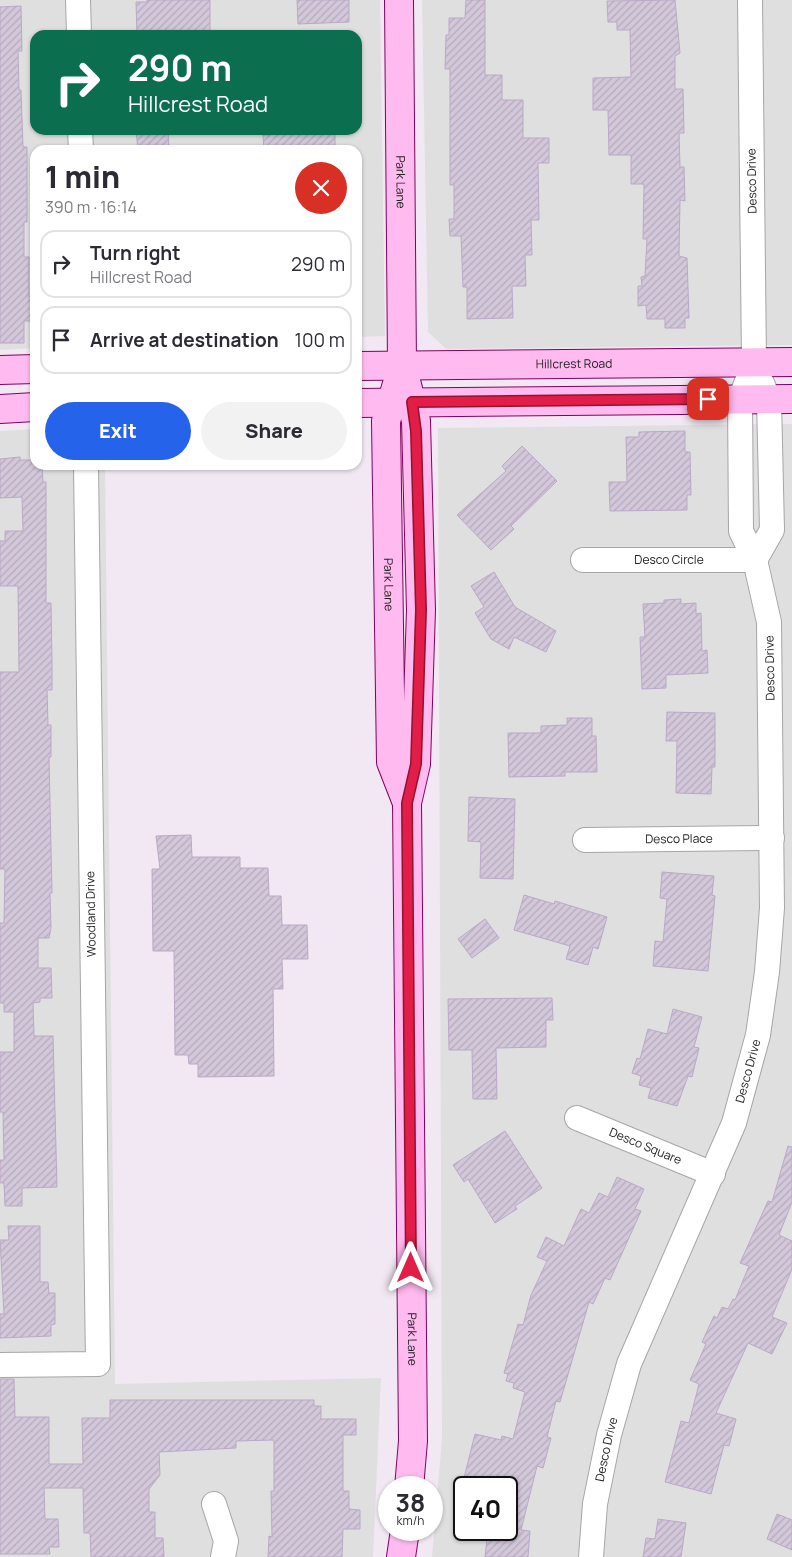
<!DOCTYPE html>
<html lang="en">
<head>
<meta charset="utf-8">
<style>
  body { margin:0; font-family:Manrope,sans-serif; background:#f2f2f3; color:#2b2b33; height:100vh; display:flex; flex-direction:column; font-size:19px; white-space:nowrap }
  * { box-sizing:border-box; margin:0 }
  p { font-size:16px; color:#7c7c81 }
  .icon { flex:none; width:28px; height:28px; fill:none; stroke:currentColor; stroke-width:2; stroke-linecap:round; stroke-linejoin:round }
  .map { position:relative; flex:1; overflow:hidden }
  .side { position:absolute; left:30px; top:145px; width:332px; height:325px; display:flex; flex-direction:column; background:#fff; border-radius:15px; box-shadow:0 1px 4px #0004 }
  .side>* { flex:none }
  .hud { position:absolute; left:30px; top:30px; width:332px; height:105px; border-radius:15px; box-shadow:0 1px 4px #0004; background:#0b6e4f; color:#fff; overflow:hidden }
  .speed { position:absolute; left:378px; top:1476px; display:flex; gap:10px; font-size:25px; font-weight:700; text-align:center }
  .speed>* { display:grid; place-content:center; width:65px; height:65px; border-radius:50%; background:#fff; box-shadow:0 1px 4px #0004; line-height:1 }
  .speed small { font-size:12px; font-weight:400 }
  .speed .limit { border:2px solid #111; border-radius:8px; background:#fff; color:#111 }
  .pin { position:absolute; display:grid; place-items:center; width:42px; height:42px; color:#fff; margin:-21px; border-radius:10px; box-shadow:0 2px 8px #0006 }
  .me { position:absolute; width:55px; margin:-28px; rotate:0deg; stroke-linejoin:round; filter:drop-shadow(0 0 4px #0008) }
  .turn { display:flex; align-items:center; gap:18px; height:105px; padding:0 15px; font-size:22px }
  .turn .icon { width:65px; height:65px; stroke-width:2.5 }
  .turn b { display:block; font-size:35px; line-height:42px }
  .round { display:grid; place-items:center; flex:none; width:52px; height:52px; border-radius:26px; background:#f2f2f3 }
  .head { display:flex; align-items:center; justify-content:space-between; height:85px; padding:0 15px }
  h1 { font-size:30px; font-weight:800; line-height:38px }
  .cta { display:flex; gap:10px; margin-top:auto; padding:10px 15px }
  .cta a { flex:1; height:58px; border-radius:30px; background:#2563eb; color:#fff; font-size:20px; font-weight:800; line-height:58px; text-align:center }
  .cta a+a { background:#f2f2f3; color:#2b2b33 }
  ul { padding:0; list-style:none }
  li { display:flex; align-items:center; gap:15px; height:68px; margin:0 10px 8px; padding:0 5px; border:2px solid #e1e1e2; border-radius:15px }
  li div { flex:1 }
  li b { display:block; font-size:19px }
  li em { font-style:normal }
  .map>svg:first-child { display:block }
  .residential { fill:#dfdfe0; fill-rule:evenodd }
  .building { fill:url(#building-hatch); stroke:#bba8c6 }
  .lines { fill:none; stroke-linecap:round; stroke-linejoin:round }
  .street-casing { stroke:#a6a6a6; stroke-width:26 }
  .secondary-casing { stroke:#82005e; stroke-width:30 }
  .street { stroke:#fff; stroke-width:24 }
  .secondary { stroke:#ffbaf0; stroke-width:28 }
  .route-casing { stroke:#92132f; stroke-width:12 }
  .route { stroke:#e11d48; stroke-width:9 }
  .labels { text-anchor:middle; stroke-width:5; stroke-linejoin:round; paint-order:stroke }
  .street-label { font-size:12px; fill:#222; stroke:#fff }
</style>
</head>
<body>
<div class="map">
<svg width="792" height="1557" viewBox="0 0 792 1557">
  <defs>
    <pattern id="building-hatch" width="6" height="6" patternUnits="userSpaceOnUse" patternTransform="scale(1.25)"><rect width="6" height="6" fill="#d3c7da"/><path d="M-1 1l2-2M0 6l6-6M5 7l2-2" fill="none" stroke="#b5abbb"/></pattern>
  </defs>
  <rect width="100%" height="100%" fill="#f1e8f3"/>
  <path class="residential" d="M 0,0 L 380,0 L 385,336 L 358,337 L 358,150 L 35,150 L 35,348 L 0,350 ZM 35,35 L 358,35 L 358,130 L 35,130 Z
    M 422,0 L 792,0 L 792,345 L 446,349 L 428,332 Z
    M 792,424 L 792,1557 L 432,1557 L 442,1438 L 438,428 ZM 464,1488 L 506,1488 L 506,1530 L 464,1530 Z
    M 35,429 L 35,465 L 105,465 L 115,1384 L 381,1378 L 373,1557 L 0,1557 L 0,431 Z"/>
  <path class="building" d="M 147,0 L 210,0 L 210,35 L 137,35 L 136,2 L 147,2 Z
    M 297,0 L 349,0 L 349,22 L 298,24 Z
    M 466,0 L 485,0 L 485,75 L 502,75 L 502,100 L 523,100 L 523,138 L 549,138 L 549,163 L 538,163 L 539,220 L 531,220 L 532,255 L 525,255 L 526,286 L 512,286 L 513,318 L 467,319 L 467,287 L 463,287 L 461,236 L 450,236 L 449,219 L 454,219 L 454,185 L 450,185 L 450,69 L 445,69 L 446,35 L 449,35 L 449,18 L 465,18 Z
    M 675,0 L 680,53 L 675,56 L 675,89 L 683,89 L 684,133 L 679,133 L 680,167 L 684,167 L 685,201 L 680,200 L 679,256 L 687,258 L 689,318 L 685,318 L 685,328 L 665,328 L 665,319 L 647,319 L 646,305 L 638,306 L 638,286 L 642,286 L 641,277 L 645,276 L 647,239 L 643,239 L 644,184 L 631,184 L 631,155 L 609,155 L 608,110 L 593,110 L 593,78 L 631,77 L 630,30 L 617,30 L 617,22 L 608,22 L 607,1 Z
    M 21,6 L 22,51 L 18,51 L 19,90 L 21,90 L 23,147 L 27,147 L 27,222 L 24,222 L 24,257 L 29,257 L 29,297 L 32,297 L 32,321 L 24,321 L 24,343 L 0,343 L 0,7 Z
    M 136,130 L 168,130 L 169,150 L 138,150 Z
    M 271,130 L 335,130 L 335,150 L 264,150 L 263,135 L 271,135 Z
    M 685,431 L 685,452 L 690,452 L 691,495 L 687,495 L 687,510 L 610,511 L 609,482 L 627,482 L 626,437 L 639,437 L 639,432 Z
    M 522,446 L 557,481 L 511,526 L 514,529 L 491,550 L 457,515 L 506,471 L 502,466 Z
    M 20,457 L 20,460 L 35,460 L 35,465 L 42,466 L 43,482 L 46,482 L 46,603 L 51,603 L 52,663 L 52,690 L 47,690 L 48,725 L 51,725 L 51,757 L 49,757 L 52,893 L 50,893 L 51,928 L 49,938 L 38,938 L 38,968 L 51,968 L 52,998 L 40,998 L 40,1002 L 33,1003 L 34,1036 L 53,1036 L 57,1187 L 22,1188 L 22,1206 L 5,1206 L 4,1183 L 0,1183 L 0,1160 L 4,1160 L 3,1112 L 0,1112 L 0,1052 L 14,1052 L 14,1012 L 4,1012 L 4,1003 L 0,1003 L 0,923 L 4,923 L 5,869 L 0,869 L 0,672 L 19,672 L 18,586 L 0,586 L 0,541 L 5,541 L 5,531 L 23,531 L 22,497 L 0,498 L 0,459 Z
    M 494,572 L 515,607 L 556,631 L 546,652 L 514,637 L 509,649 L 491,639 L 475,613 L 484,607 L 471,586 Z
    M 681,599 L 681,604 L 696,603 L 696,614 L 701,613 L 702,651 L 707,650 L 708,673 L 666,675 L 666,688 L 642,689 L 640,637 L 645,637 L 643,604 L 664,603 L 664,600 Z
    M 667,712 L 715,713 L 715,767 L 712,767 L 711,794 L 676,793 L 677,741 L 666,741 Z
    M 567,718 L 592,718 L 592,736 L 596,736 L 597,772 L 565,772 L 565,776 L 509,777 L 508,733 L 541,733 L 541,726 L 567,725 Z
    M 469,797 L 515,799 L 513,879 L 480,878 L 481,842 L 468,841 Z
    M 191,835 L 192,857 L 240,857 L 240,868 L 268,868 L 269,896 L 281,896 L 282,925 L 307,925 L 308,959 L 282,959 L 283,989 L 273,989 L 274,1076 L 198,1077 L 198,1064 L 189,1064 L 188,1055 L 175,1055 L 174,951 L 153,951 L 152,869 L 160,869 L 156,836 Z
    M 662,872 L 714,876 L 712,895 L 715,896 L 708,971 L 653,966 L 655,941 L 663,942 L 667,899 L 660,898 Z
    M 524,895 L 554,904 L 555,901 L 607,917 L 598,949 L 593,947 L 588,965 L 566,959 L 570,946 L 514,930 Z
    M 485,919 L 499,938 L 472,958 L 458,939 Z
    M 552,998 L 553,1020 L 546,1020 L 546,1047 L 496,1048 L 497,1099 L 473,1099 L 472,1050 L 449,1050 L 448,999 Z
    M 673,1009 L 702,1017 L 694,1047 L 699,1048 L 692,1077 L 688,1076 L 677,1106 L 648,1098 L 651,1088 L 639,1085 L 641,1076 L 632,1073 L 637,1058 L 640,1059 L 648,1029 L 667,1034 Z
    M 505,1131 L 542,1188 L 515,1206 L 517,1209 L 495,1223 L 468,1179 L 464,1182 L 453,1165 Z
    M 788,1146 L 792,1147 L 792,1202 L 779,1235 L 792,1241 L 792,1269 L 772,1317 L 787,1323 L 772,1354 L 748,1343 L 716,1413 L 736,1419 L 729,1446 L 724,1445 L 711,1494 L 665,1482 L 681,1421 L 689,1423 L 699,1384 L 690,1380 L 706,1344 L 702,1342 L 714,1316 L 717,1318 L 722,1307 L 728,1309 L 733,1299 L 735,1300 L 749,1266 L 740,1263 L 768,1201 L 772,1202 Z
    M 617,1177 L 644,1189 L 635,1209 L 641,1211 L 610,1280 L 605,1278 L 593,1304 L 589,1302 L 560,1402 L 556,1401 L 547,1437 L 551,1438 L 543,1468 L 537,1466 L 521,1530 L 530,1531 L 528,1557 L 485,1557 L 488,1530 L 506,1530 L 506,1488 L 469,1488 L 471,1479 L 464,1478 L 475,1434 L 501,1440 L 502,1436 L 513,1439 L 525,1392 L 513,1388 L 514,1383 L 506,1381 L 508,1374 L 504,1373 L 518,1324 L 523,1325 L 531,1295 L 547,1261 L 537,1257 L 546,1237 L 564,1246 L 581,1209 L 589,1213 L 599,1193 L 608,1197 Z
    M 8,1226 L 40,1226 L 40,1282 L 48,1282 L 49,1293 L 55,1293 L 55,1324 L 51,1325 L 51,1336 L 0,1338 L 0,1314 L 4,1314 L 0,1240 L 9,1240 Z
    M 0,1379 L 14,1379 L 15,1417 L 49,1417 L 49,1464 L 83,1464 L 82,1418 L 110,1418 L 110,1400 L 314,1400 L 314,1406 L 321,1406 L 321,1419 L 356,1419 L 356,1435 L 343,1435 L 343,1491 L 349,1491 L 349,1509 L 360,1510 L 360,1529 L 343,1529 L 342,1557 L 268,1557 L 269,1536 L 272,1537 L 271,1491 L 274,1491 L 274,1440 L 236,1441 L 236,1448 L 159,1452 L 160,1475 L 149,1489 L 149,1512 L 155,1512 L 155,1538 L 163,1538 L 164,1557 L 91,1557 L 90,1533 L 84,1533 L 83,1488 L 44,1488 L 45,1519 L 58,1519 L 59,1547 L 49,1547 L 50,1554 L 0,1554 Z
    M 777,1514 L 792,1520 L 792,1550 L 767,1539 Z
    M 658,1519 L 686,1523 L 681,1557 L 643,1557 L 646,1538 L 655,1539 Z"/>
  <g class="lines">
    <g class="street-casing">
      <g id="street">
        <path d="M 78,0 L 79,35"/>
        <path d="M 80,130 L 81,150"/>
        <path id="s1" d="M 583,560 L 755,560"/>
        <path d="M 755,560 L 772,530 L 769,400 L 762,383"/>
        <path id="s2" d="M 585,840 L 772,838"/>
        <path id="s3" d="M 577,1118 L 713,1174"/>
        <path d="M 0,1365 L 98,1364 L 86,465"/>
        <path d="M 214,1504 L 226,1541 L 223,1557"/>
        <path id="s4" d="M 591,1557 L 595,1504 L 609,1435 L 629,1364 L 734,1123 L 758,1035 L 767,972 L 772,908 L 769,622 L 755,560 L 741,531 L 740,399 L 754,363 L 750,0"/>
      </g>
    </g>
    <g class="secondary-casing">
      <g id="secondary">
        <path id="s5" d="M 399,0 L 402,365 L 416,421 L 421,610 L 416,764 L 407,803 L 413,1441 L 409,1488"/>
        <path id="s6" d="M 358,366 L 792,362"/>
        <path id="s7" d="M 402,367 L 386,421 L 391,762 L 407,803"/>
        <path d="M 0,370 L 35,369"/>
        <path d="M 358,403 L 792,399"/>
        <path d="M 0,409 L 35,407"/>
        <path d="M 401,1557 L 405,1530"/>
      </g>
    </g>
    <use href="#street" class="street"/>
    <use href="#secondary" class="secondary"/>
  </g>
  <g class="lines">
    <g class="route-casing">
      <path id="route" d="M 411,1268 L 407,803 L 416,764 L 421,610 L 416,431 L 412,402 L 708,399"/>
    </g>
    <use href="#route" class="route"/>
  </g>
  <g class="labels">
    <g class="street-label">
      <text transform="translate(752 181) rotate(-91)" y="4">Desco Drive</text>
      <text dy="4" stroke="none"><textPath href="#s5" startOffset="182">Park Lane</textPath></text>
      <text dy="4" stroke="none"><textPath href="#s6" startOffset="216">Hillcrest Road</textPath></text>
      <text dy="4" stroke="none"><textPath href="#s1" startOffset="86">Desco Circle</textPath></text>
      <text dy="4" stroke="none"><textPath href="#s7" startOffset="220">Park Lane</textPath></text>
      <text transform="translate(770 668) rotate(-91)" y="4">Desco Drive</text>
      <text dy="4" stroke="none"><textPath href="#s2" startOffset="94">Desco Place</textPath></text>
      <text transform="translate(91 914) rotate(-91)" y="4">Woodland Drive</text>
      <text dy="4" stroke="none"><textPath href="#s4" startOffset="514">Desco Drive</textPath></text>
      <text dy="4" stroke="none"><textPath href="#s3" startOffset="74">Desco Square</textPath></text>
      <text dy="4" stroke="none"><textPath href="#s5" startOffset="1342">Park Lane</textPath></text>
      <text dy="4" stroke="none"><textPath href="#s4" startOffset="109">Desco Drive</textPath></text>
    </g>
  </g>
</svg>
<div class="speed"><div>38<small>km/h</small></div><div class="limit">40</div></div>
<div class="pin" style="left:708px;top:399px;background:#d93025"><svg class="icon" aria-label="arrive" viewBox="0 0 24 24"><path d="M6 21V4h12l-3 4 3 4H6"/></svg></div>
<svg class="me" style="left:411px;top:1268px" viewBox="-20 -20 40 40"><path d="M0-17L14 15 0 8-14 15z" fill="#e11d48" stroke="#fff" stroke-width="4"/></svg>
<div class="hud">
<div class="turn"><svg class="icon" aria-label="right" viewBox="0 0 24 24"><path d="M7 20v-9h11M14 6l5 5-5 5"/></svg><div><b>290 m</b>Hillcrest Road</div></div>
</div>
<section class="side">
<div class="head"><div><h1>1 min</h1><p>390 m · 16:14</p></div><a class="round" style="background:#d93025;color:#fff"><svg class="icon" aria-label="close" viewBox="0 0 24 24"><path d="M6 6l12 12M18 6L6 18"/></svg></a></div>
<ul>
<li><svg class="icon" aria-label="right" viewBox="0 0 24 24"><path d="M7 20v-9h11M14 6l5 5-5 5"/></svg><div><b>Turn right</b><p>Hillcrest Road</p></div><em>290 m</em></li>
<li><svg class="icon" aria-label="arrive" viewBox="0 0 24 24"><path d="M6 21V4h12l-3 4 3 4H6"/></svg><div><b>Arrive at destination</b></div><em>100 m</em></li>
</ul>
<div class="cta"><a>Exit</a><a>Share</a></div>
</section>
</div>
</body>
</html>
